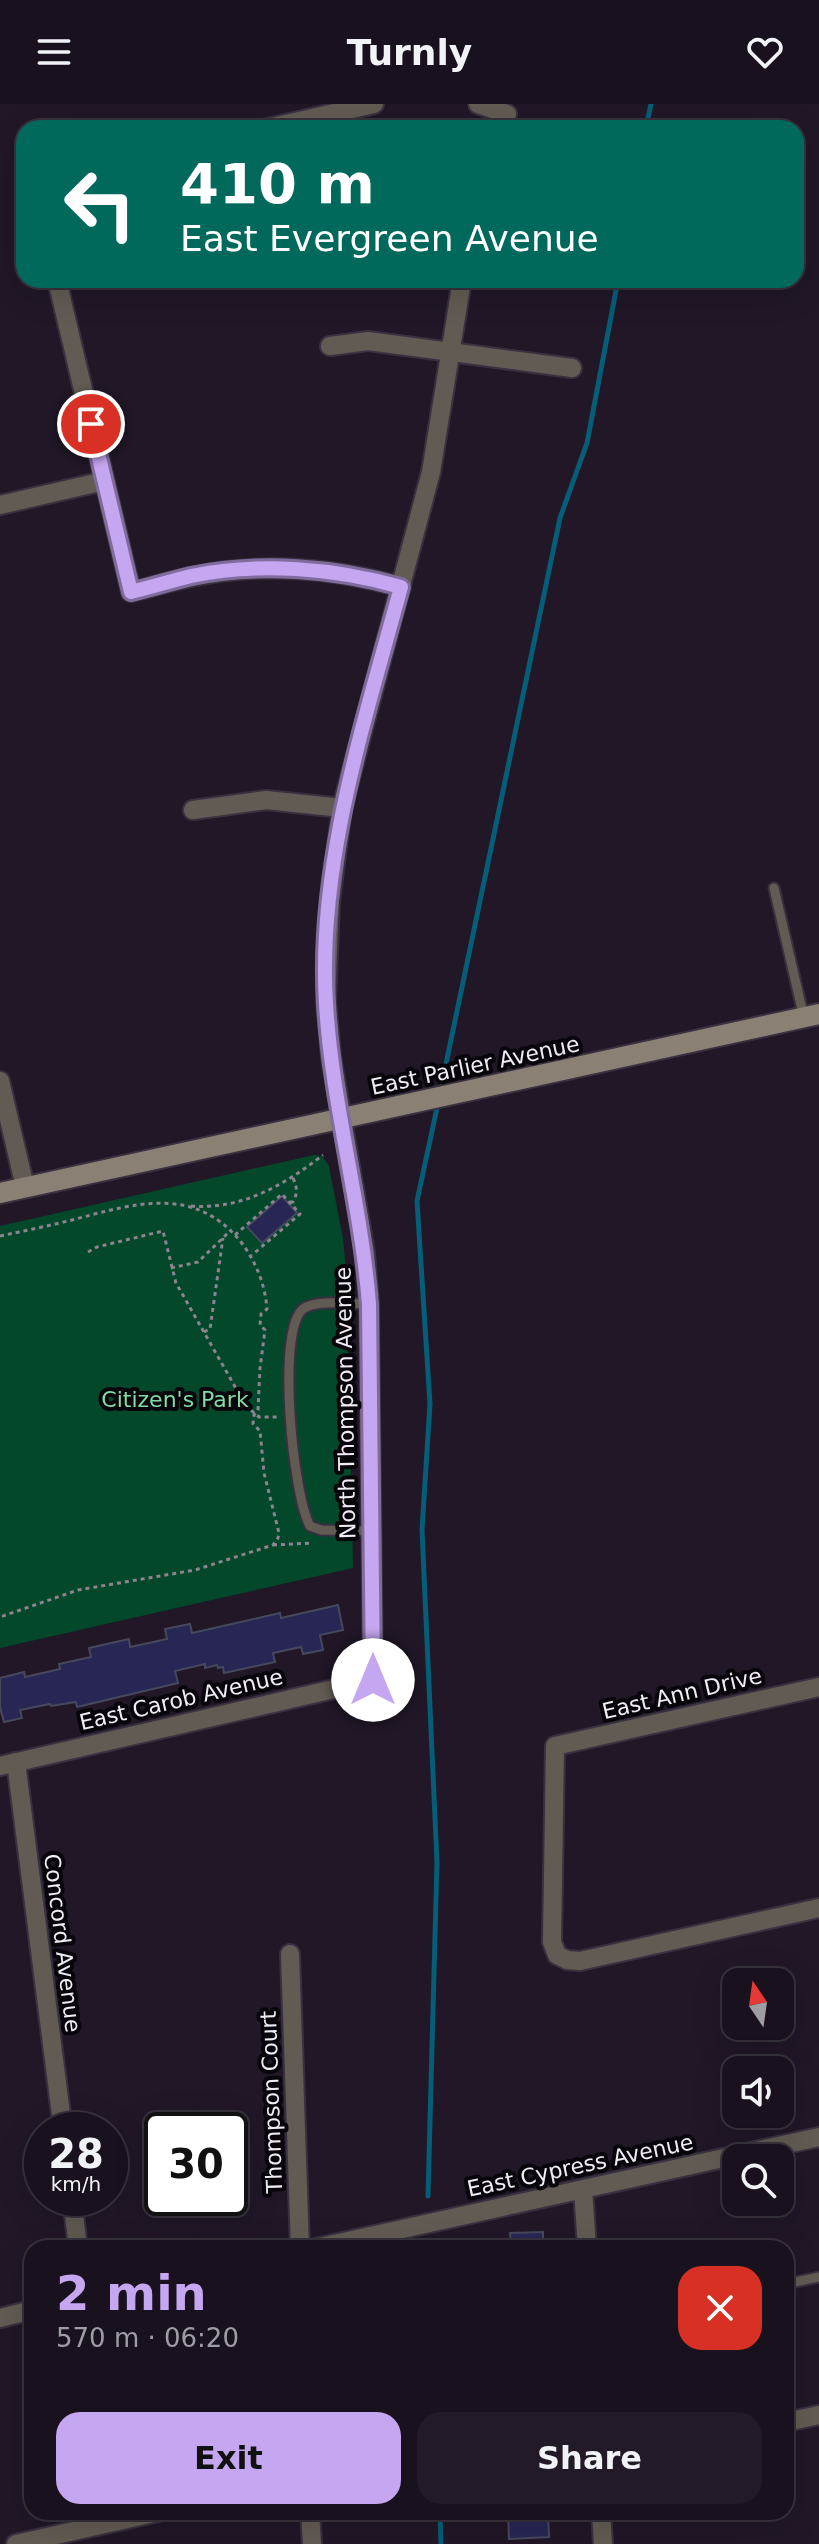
<!DOCTYPE html>
<html lang="en">
<head>
<meta charset="utf-8">
<style>
  body { margin:0; font-family:"DejaVu Sans",sans-serif; background:#221a26; color:#f1f3f6; height:100vh; display:flex; flex-direction:column; font-size:30px; white-space:nowrap }
  * { box-sizing:border-box; margin:0 }
  p { font-size:26px; color:#9f9da4 }
  .icon { flex:none; width:44px; height:44px; fill:none; stroke:currentColor; stroke-width:2; stroke-linecap:round; stroke-linejoin:round }
  .map { position:relative; flex:1; overflow:hidden }
  .details { position:absolute; left:24px; top:2136px; width:770px; height:280px; display:flex; flex-direction:column; background:#19111d; border-radius:24px; box-shadow:0 8px 32px #0002,0 0 0 2px #37313b }
  .details>* { flex:none }
  .guide { position:absolute; left:16px; top:16px; width:788px; height:168px; border-radius:24px; box-shadow:0 8px 32px #0002,0 0 0 2px #37313b; background:#00695c; color:#fff; overflow:hidden }
  .needle { width:52px; rotate:347deg }
  .buttons { position:absolute; left:722px; top:1864px; display:grid; gap:16px }
  .buttons a { display:grid; place-items:center; width:72px; height:72px; border-radius:16px; background:#19111d; box-shadow:0 8px 32px #0002,0 0 0 2px #37313b; font-size:40px }
  .speed { position:absolute; left:24px; top:2008px; display:flex; gap:16px; font-size:40px; font-weight:700; text-align:center }
  .speed>* { display:grid; place-content:center; width:104px; height:104px; border-radius:50%; background:#19111d; box-shadow:0 8px 32px #0002,0 0 0 2px #37313b; line-height:1 }
  .speed small { font-size:20px; font-weight:400 }
  .speed .limit { border:4px solid #111; border-radius:12px; background:#fff; color:#111 }
  .pin { position:absolute; display:grid; place-items:center; width:68px; height:68px; color:#fff; margin:-34px; border:4px solid #fff; border-radius:50%; box-shadow:0 2px 8px #0007 }
  .me { position:absolute; width:88px; margin:-44px; rotate:0deg; stroke-linejoin:round; filter:drop-shadow(0 0 6px #0008) }
  .turn { display:flex; align-items:center; gap:28px; height:168px; padding:0 32px; font-size:36px }
  .turn .icon { width:104px; height:104px; stroke-width:2.5 }
  .turn b { display:block; font-size:56px; line-height:68px }
  .round { display:grid; place-items:center; flex:none; width:84px; height:84px; border-radius:24px; background:#221a26 }
  .head { display:flex; align-items:center; justify-content:space-between; height:136px; padding:0 32px }
  h1 { font-size:48px; font-weight:700; line-height:60px; color:#c5a6f0 }
  .primary-button { display:flex; gap:16px; margin-top:auto; padding:16px 32px }
  .primary-button a { flex:1; height:92px; border-radius:24px; background:#c5a6f0; color:#111; font-size:32px; font-weight:700; line-height:92px; text-align:center }
  .primary-button a+a { background:#221a26; color:#f1f3f6 }
  header { display:flex; justify-content:space-between; align-items:center; height:104px; padding:0 32px; background:#19111d; font-size:36px; font-weight:700 }
  .map>svg:first-child { display:block }
  .green { fill:#03482a }
  .lines { fill:none; stroke-linecap:round; stroke-linejoin:round }
  .stream { stroke:#065d77; stroke-width:5 }
  .building { fill:#272655; stroke:#46485c; stroke-width:2 }
  .lane-casing { stroke:#3a3140; stroke-width:13 }
  .street-casing { stroke:#3a3140; stroke-width:22 }
  .secondary-casing { stroke:#3a3140; stroke-width:24 }
  .path { stroke:#8c8491; stroke-width:3; stroke-dasharray:4 4; stroke-linecap:butt }
  .lane { stroke:#625b53; stroke-width:9 }
  .street { stroke:#625b53; stroke-width:18 }
  .secondary { stroke:#8a8073; stroke-width:20 }
  .route-casing { stroke:#806c9c; stroke-width:20 }
  .route { stroke:#c5a6f0; stroke-width:14 }
  .labels { text-anchor:middle; stroke-width:8; stroke-linejoin:round; paint-order:stroke }
  .street-label { font-size:22px; fill:#f2ecf7; stroke:#08050b }
  .park-label { font-size:22px; fill:#82dba8; stroke:#08050b }
</style>
</head>
<body>
<header><svg class="icon" aria-label="menu" viewBox="0 0 24 24"><path d="M4 6h16M4 12h16M4 18h16"/></svg>Turnly<svg class="icon" aria-label="heart" viewBox="0 0 24 24"><path d="M12 20l-8-8c-3-5 5-10 8-4 3-6 11-1 8 4z"/></svg></header>
<div class="map">
<svg width="819" height="2440" viewBox="0 0 819 2440">
  <rect width="100%" height="100%" fill="#211727"/>
  <path class="green" d="M 314,1051 L 322,1052 L 329,1062 L 343,1135 L 347,1175 L 353,1464 L 0,1544 L 0,1122 Z"/>
  <g class="lines">
    <path class="stream" d="M 646,24 L 651,0
      M 442,979 L 560,414 L 587,339 L 618,176
      M 428,2092 L 437,1758 L 422,1426 L 430,1300 L 417,1097 L 437,1004
      M 440,2408 L 441,2440"/>
  </g>
  <path class="building" d="M 282,1092 L 297,1109 L 262,1139 L 247,1123 Z
    M 338,1501 L 343,1526 L 320,1531 L 323,1546 L 303,1550 L 301,1543 L 273,1549 L 275,1558 L 224,1569 L 223,1563 L 218,1564 L 217,1561 L 205,1564 L 205,1560 L 175,1567 L 178,1579 L 77,1603 L 76,1598 L 51,1602 L 50,1600 L 20,1606 L 22,1614 L 4,1618 L 0,1603 L 0,1574 L 24,1568 L 25,1573 L 60,1565 L 59,1560 L 91,1553 L 89,1544 L 129,1535 L 130,1543 L 167,1535 L 165,1525 L 190,1520 L 192,1529 L 280,1509 L 281,1514 Z
    M 543,2128 L 543,2144 L 511,2144 L 510,2129 Z
    M 508,2408 L 548,2408 L 549,2433 L 509,2435 Z"/>
  <g class="lines">
    <g class="lane-casing">
      <path id="lane" d="M 774,784 L 804,914
        M 369,1200 C 353,1200 315,1195 303,1205 C 276,1227 293,1392 310,1422 L 321,1426 L 372,1427
        M 786,2180 L 819,2173"/>
    </g>
    <g class="street-casing">
      <path id="street" d="M 478,0 L 507,10
        M 268,24 L 374,0
        M 57,176 L 131,488 C 151,483 171,477 191,473 C 261,458 334,464 401,483
        M 330,242 L 368,237 L 572,264
        M 0,401 L 104,377
        M 193,706 L 266,696 L 342,704
        M 0,977 L 25,1083
        M 819,1583 L 555,1642 L 552,1838 L 557,1851 L 567,1856 L 580,1857 L 819,1804
        M 16,1658 L 63,2026
        M 0,1662 L 373,1576 L 369,1200 L 365,1149 L 331,953 L 326,897 L 330,797 L 342,704 L 431,368 L 462,176
        M 290,1850 L 300,2144
        M 583,2085 L 587,2144
        M 72,2094 L 78,2144
        M 316,2144 L 819,2033
        M 0,2214 L 32,2206
        M 786,2318 L 819,2311
        M 310,2408 L 312,2440
        M 601,2408 L 603,2440
        M 16,2440 L 158,2408"/>
    </g>
    <g class="secondary-casing">
      <path id="secondary" d="M 0,1089 L 819,910"/>
    </g>
    <path class="path" d="M 290,1098 L 293,1098 C 298,1089 297,1083 293,1074
      M 191,1102 C 242,1106 284,1081 323,1051
      M 235,1131 L 282,1090 L 300,1110 L 252,1151
      M 0,1132 C 24,1127 48,1122 72,1116 C 133,1100 194,1080 241,1138 C 256,1158 265,1180 267,1205 L 261,1210 L 260,1221 L 265,1226 L 260,1264 L 258,1306 L 254,1311 L 253,1320 L 260,1327 L 264,1369 L 279,1429 L 278,1434 L 273,1441 L 195,1466 L 78,1486 L 0,1513
      M 88,1148 L 97,1143 L 163,1127 L 176,1179 L 246,1302 L 259,1313 L 277,1313
      M 171,1164 L 198,1158 L 230,1127
      M 204,1228 L 210,1225 L 223,1134
      M 273,1441 L 313,1439"/>
    <use href="#lane" class="lane"/>
    <use href="#street" class="street"/>
    <use href="#secondary" class="secondary"/>
  </g>
  <g class="lines">
    <g class="route-casing">
      <path id="route" d="M 91,320 L 131,488 C 151,483 171,477 191,472 C 260,458 334,464 401,483 C 365,616 317,761 326,900 C 332,1001 361,1099 369,1200 L 373,1576"/>
    </g>
    <use href="#route" class="route"/>
  </g>
  <g class="labels">
    <g class="street-label">
      <text transform="translate(475 961) rotate(-12)" y="8">East Parlier Avenue</text>
      <text transform="translate(345 1299) rotate(-91)" y="8">North Thompson Avenue</text>
      <text transform="translate(682 1589) rotate(-13)" y="8">East Ann Drive</text>
      <text transform="translate(181 1595) rotate(-13)" y="8">East Carob Avenue</text>
      <text transform="translate(63 1839) rotate(83)" y="8">Concord Avenue</text>
      <text transform="translate(271 1998) rotate(-92)" y="8">Thompson Court</text>
      <text transform="translate(580 2061) rotate(-12)" y="8">East Cypress Avenue</text>
    </g>
    <g class="park-label">
      <text x="175" y="1303">Citizen's Park</text>
    </g>
  </g>
</svg>
<div class="buttons">
<a><svg class="needle" viewBox="-14 -14 28 28"><path d="M0-13l5 13h-10z" fill="#e53935"/><path d="M0 13l5-13h-10z" fill="#9f9da4"/></svg></a>
<a><svg class="icon" aria-label="sound" viewBox="0 0 24 24"><path d="M4 9h4l5-4v14l-5-4H4zM17 9q2 3 0 6"/></svg></a>
<a><svg class="icon" aria-label="search" viewBox="0 0 24 24"><circle cx="10" cy="10" r="6"/><path d="M15 15l6 6"/></svg></a>
</div>
<div class="speed"><div>28<small>km/h</small></div><div class="limit">30</div></div>
<div class="pin" style="left:91px;top:320px;background:#d93025"><svg class="icon" aria-label="arrive" viewBox="0 0 24 24"><path d="M6 21V4h12l-3 4 3 4H6"/></svg></div>
<svg class="me" style="left:373px;top:1576px" viewBox="-20 -20 40 40"><circle r="19" fill="#fff"/><path d="M0-13L10 11 0 6-10 11z" fill="#c5a6f0"/></svg>
<div class="guide">
<div class="turn"><svg class="icon" aria-label="left" viewBox="0 0 24 24"><path d="M17 20v-9H6M10 6l-5 5 5 5"/></svg><div><b>410 m</b>East Evergreen Avenue</div></div>
</div>
<section class="details">
<div class="head"><div><h1>2 min</h1><p>570 m · 06:20</p></div><a class="round" style="background:#d93025;color:#fff"><svg class="icon" aria-label="close" viewBox="0 0 24 24"><path d="M6 6l12 12M18 6L6 18"/></svg></a></div>
<div class="primary-button"><a>Exit</a><a>Share</a></div>
</section>
</div>
</body>
</html>
